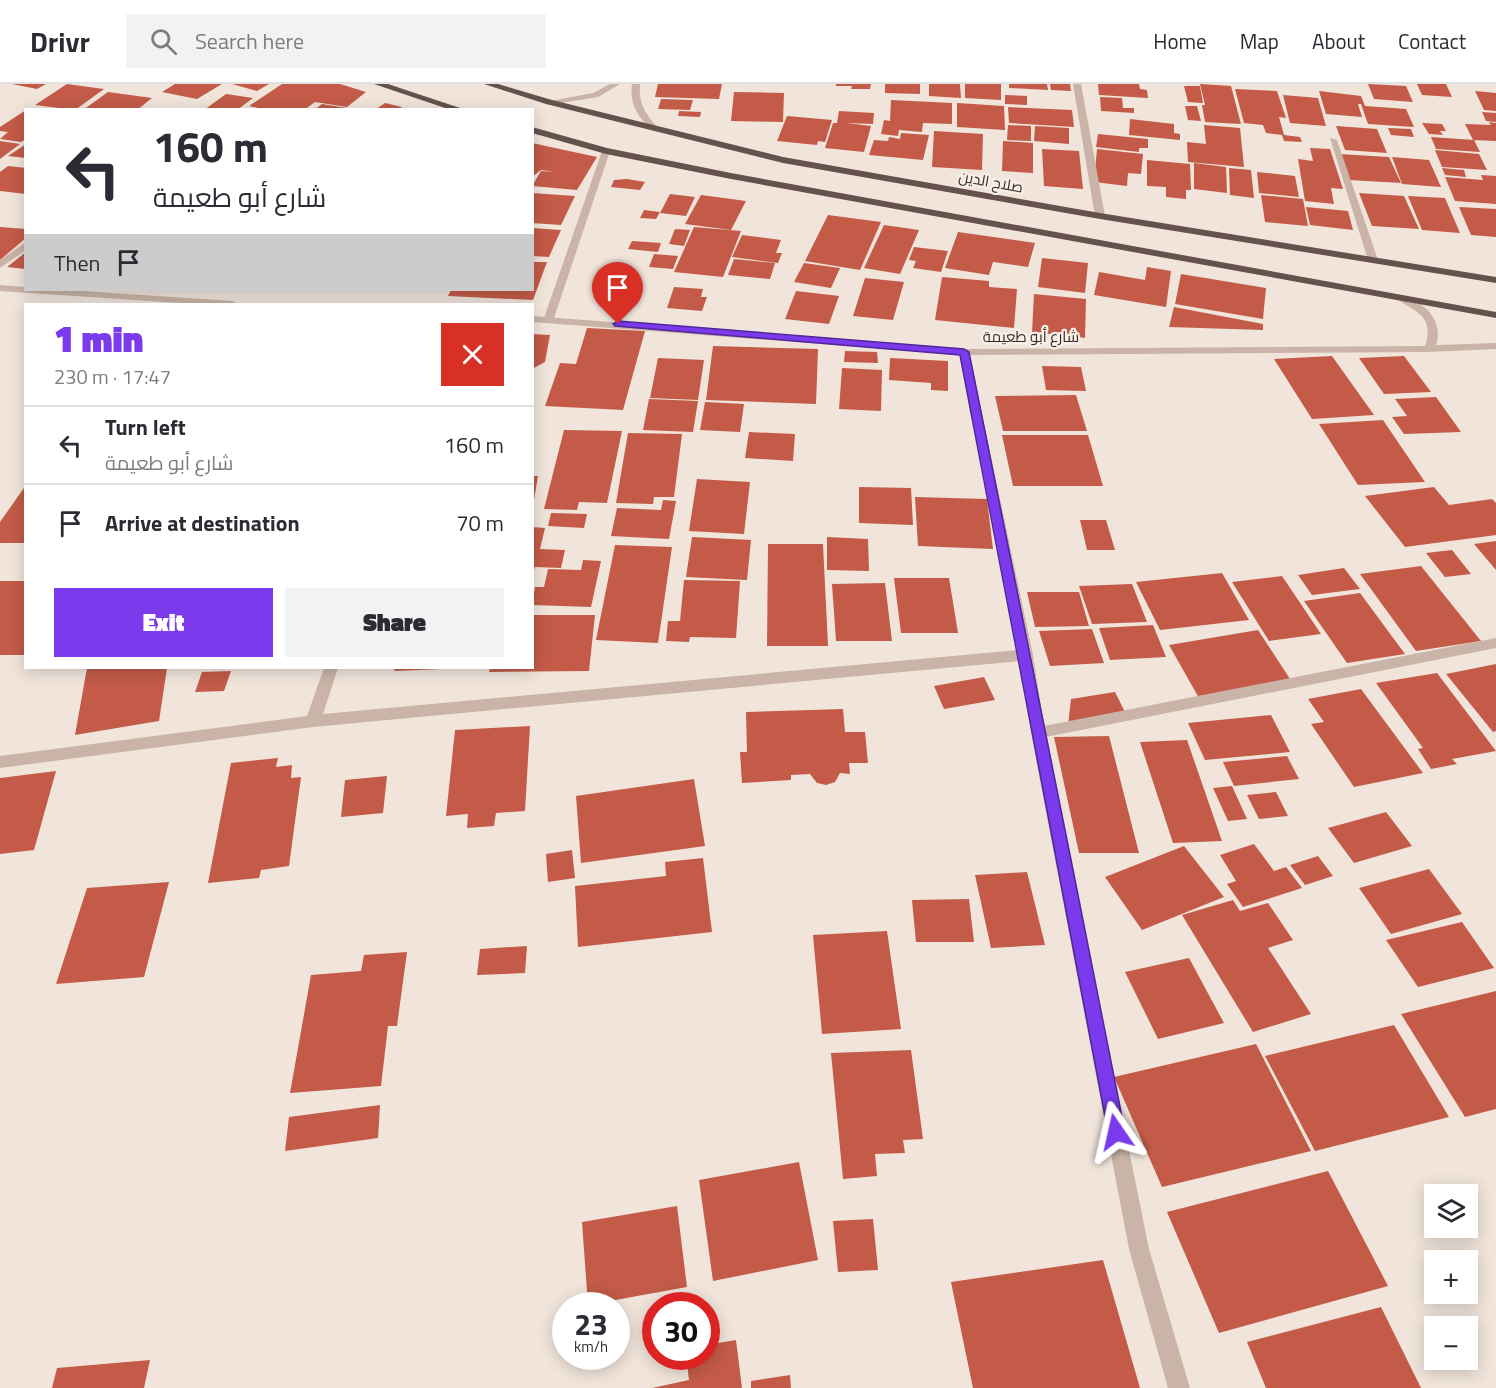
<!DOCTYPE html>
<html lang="en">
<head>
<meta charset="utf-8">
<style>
  body { margin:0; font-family:"Titillium Web",Cairo,sans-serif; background:#f2f2f3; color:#2b2b33; height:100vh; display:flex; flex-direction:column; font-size:22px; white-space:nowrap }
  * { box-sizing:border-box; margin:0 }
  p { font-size:20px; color:#7c7c81 }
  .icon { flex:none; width:33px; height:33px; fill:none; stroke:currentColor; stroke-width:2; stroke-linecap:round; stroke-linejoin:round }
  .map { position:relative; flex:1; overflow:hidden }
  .side { position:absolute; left:24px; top:219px; width:510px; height:366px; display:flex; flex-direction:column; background:#fff; border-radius:0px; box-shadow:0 3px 15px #0003 }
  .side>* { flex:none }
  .guide { position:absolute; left:24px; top:24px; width:510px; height:183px; border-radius:0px; box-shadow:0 3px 15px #0003; background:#fff; color:#2b2b33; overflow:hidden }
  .buttons { position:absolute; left:1424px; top:1100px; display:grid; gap:12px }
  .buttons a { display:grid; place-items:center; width:54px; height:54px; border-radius:0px; background:#fff; box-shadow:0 3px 15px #0003; font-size:30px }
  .speed { position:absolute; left:552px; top:1208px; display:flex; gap:12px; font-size:30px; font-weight:700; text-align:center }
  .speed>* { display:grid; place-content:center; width:78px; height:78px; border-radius:50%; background:#fff; box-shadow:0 3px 15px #0003; line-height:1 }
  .speed small { font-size:15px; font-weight:400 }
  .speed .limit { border:9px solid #d22; background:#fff; color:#111 }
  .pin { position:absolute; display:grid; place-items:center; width:51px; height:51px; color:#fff; margin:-62px -26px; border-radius:50% 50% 50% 0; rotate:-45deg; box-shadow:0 0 6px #0007 }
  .pin .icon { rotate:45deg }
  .me { position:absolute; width:66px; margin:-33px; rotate:349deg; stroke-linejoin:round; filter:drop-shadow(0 0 4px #0008) }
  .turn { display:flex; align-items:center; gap:21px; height:126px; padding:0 30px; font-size:27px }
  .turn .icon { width:78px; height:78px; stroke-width:2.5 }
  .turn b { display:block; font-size:42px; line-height:51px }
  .then { display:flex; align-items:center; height:57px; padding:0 30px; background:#0003; gap:12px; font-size:22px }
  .round { display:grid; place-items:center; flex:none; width:63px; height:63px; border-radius:0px; background:#f2f2f3 }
  .headline { display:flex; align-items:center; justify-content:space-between; height:102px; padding:0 30px }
  h1 { font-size:36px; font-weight:800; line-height:45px; color:#7c3aed }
  .button { display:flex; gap:12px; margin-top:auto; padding:12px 30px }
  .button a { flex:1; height:69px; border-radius:0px; background:#7c3aed; color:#fff; font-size:24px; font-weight:800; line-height:69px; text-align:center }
  .button a+a { background:#f2f2f3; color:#2b2b33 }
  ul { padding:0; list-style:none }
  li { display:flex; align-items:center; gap:18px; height:78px; padding:0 30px; border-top:2px solid #e1e1e2 }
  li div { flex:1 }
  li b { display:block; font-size:22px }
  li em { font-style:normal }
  header { display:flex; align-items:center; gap:36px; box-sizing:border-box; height:84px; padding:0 30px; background:#fff; border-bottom:2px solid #e1e1e2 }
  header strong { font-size:28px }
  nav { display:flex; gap:33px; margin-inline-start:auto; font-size:21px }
  .search { width:420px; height:54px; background:#f2f2f3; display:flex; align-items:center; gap:15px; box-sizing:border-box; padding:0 21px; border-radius:0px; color:#7c7c81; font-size:22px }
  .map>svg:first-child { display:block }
  .building { fill:#c35b48 }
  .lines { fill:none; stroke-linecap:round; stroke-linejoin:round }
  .service { fill:#c9b4a7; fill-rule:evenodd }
  .minor { fill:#c9b4a7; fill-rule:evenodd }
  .tertiary { fill:#c9b4a7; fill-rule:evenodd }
  .trunk { fill:#66524c; fill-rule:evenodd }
  .route { fill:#7c3aed; stroke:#51269a; stroke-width:1.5 }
  .labels { text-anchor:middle; stroke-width:4.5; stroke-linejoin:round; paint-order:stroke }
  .far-street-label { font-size:15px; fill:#362b28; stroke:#f9efe7 }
</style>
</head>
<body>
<header>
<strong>Drivr</strong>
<div class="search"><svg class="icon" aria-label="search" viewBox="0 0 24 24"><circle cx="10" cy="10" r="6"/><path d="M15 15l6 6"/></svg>Search here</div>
<nav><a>Home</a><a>Map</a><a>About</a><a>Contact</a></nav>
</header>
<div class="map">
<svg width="1496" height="1304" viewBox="0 0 1496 1304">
  <rect width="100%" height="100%" fill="#f1e5db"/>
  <path class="building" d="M 12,0 L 46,0 L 37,5 Z
    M 67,0 L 104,5 L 75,26 L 35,21 Z
    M 175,0 L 222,0 L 197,15 L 162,8 Z
    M 232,0 L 269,0 L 257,7 Z
    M 282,0 L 340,0 L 366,8 L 347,23 L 315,18 L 304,26 L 268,26 L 249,22 Z
    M 658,0 L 722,0 L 719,15 L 655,13 Z
    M 836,0 L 871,0 L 870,5 L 851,5 L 852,2 L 836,2 Z
    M 885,0 L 920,0 L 920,10 L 885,9 Z
    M 929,0 L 960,0 L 961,14 L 929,12 Z
    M 965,0 L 1001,0 L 1001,16 L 965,14 Z
    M 1009,0 L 1047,0 L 1048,6 L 1009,4 Z
    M 1050,0 L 1070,0 L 1071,7 L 1051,6 Z
    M 1098,0 L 1139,0 L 1140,5 L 1147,6 L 1148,14 L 1099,11 Z
    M 1200,0 L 1231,2 L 1241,40 L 1205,38 L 1202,21 L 1205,21 Z
    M 1368,0 L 1406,2 L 1413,18 L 1374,15 Z
    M 1417,0 L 1446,0 L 1452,13 L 1422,11 Z
    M 1184,2 L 1200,2 L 1203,19 L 1188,18 Z
    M 1235,5 L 1277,7 L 1286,34 L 1279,33 L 1284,51 L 1300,53 L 1302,58 L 1284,57 L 1282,51 L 1266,49 L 1263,41 L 1244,39 Z
    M 1319,7 L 1361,12 L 1365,22 L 1406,25 L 1414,43 L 1368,40 L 1361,20 L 1358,20 L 1362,33 L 1326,30 Z
    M 1475,7 L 1496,9 L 1496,27 L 1484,26 Z
    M 108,8 L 152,14 L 137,26 L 83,26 Z
    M 734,8 L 784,9 L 783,38 L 731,37 Z
    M 226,10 L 253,14 L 237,26 L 204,26 Z
    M 1005,11 L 1027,12 L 1027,21 L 1005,20 Z
    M 1283,11 L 1318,14 L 1326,42 L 1290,39 Z
    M 1100,13 L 1122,14 L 1123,24 L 1134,24 L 1134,29 L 1101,27 Z
    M 661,15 L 693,16 L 690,26 L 658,25 Z
    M 891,16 L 952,19 L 952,40 L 923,39 L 922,48 L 899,46 L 898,52 L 881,50 L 884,36 L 890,37 Z
    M 385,19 L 402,23 L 398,26 L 375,26 Z
    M 957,19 L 1004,22 L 1005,46 L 957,43 Z
    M 322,20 L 347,24 L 346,26 L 314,26 Z
    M 1185,22 L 1197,22 L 1201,37 L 1188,36 Z
    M 1008,23 L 1072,26 L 1074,43 L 1009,39 Z
    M 26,26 L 26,55 L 21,58 L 0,55 L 8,48 L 0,47 L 0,43 Z
    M 679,27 L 701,28 L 700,33 L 678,32 Z
    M 839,27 L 874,29 L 873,40 L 846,39 L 871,42 L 864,68 L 825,64 L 833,39 L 837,39 Z
    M 1482,28 L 1496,29 L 1496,38 L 1486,37 Z
    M 787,32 L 832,36 L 825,58 L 818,57 L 817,61 L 777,57 Z
    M 1130,35 L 1174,40 L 1174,49 L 1180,50 L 1180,56 L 1129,51 Z
    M 1489,38 L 1496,39 L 1496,57 L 1473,56 L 1465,40 L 1491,41 Z
    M 1422,39 L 1442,40 L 1446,47 L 1440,47 L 1443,51 L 1429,50 Z
    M 1008,41 L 1031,42 L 1031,57 L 1007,56 Z
    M 1204,41 L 1240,44 L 1244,83 L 1188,78 L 1187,58 L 1206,60 Z
    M 1035,42 L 1069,44 L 1069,60 L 1034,57 Z
    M 1336,42 L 1377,45 L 1387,69 L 1345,66 Z
    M 1388,44 L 1411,45 L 1414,53 L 1391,51 Z
    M 934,47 L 983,50 L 982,86 L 932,83 Z
    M 901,49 L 929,51 L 923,76 L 869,71 L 874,56 L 888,57 L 889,53 L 900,55 Z
    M 1098,50 L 1148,55 L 1148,64 L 1139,64 L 1139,68 L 1096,63 Z
    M 1431,53 L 1474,56 L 1480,68 L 1436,65 Z
    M 0,57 L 20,60 L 0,75 Z
    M 1003,57 L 1033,59 L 1033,89 L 1002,87 Z
    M 532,59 L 597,73 L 577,106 L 532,102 L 541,87 L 555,88 L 541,86 L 532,93 Z
    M 26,60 L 26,74 L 8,72 Z
    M 1310,64 L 1330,65 L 1343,105 L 1331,104 L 1334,120 L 1305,117 L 1298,75 L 1313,77 Z
    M 1042,65 L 1079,67 L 1083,105 L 1044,102 Z
    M 1097,65 L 1143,70 L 1141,90 L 1128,89 L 1127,102 L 1094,98 Z
    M 1435,66 L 1479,70 L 1487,86 L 1442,83 Z
    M 1339,70 L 1389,73 L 1401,99 L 1349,96 Z
    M 1392,73 L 1429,76 L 1441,103 L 1402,100 Z
    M 1147,76 L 1190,80 L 1191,106 L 1186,106 L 1186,115 L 1166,113 L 1166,103 L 1147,102 Z
    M 1194,79 L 1226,83 L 1227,109 L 1194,105 Z
    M 8,82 L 26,84 L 26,110 L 0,107 L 0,88 Z
    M 1229,84 L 1251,86 L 1254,114 L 1230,111 Z
    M 1442,84 L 1464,86 L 1466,93 L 1445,91 Z
    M 1257,88 L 1295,92 L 1299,113 L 1259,109 Z
    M 1481,91 L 1496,92 L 1496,120 L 1455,117 L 1445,93 L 1483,96 Z
    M 627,95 L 645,98 L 640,106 L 611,103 L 614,96 Z
    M 532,109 L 575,112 L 561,141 L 532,139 Z
    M 1359,109 L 1404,112 L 1419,145 L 1372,142 Z
    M 670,110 L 695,113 L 686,132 L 660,129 Z
    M 701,111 L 746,117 L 731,146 L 685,140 Z
    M 1261,111 L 1303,115 L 1308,142 L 1265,138 Z
    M 1408,112 L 1445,114 L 1460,149 L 1422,146 Z
    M 1306,123 L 1348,127 L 1353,146 L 1310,141 Z
    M 1459,123 L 1496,125 L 1496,153 L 1471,151 Z
    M 644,126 L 660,128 L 656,135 L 640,134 Z
    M 828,131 L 881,138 L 860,186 L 805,177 Z
    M 884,141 L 919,146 L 900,190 L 864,184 Z
    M 0,143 L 26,145 L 26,154 L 0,176 Z
    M 694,143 L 741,147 L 723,193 L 674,188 Z
    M 532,144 L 561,146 L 549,173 L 532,172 Z
    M 675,145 L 690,146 L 684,162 L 669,160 Z
    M 958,148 L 1035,159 L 1028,183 L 993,178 L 989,191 L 945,184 Z
    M 742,151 L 781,156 L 776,169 L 782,169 L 778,179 L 732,173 Z
    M 632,157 L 661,159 L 658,168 L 628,165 Z
    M 914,163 L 948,167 L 941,188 L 913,184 L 916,177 L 909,176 Z
    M 26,168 L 26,185 L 7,183 Z
    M 654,170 L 678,172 L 673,185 L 649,183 Z
    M 1042,174 L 1088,179 L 1085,209 L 1038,203 Z
    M 734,175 L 775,179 L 770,195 L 728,191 Z
    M 532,178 L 547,178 L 533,216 L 448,212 L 451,206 L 532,206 Z
    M 804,179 L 840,184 L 831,204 L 794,198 Z
    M 1147,183 L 1171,187 L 1166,223 L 1094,211 L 1099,188 L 1145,196 Z
    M 1181,190 L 1266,204 L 1263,235 L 1175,220 Z
    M 942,193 L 989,197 L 989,203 L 1017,205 L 1014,244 L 935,236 Z
    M 865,194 L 904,198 L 893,236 L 853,232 Z
    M 674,203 L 703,205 L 701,213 L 707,213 L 702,227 L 667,224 Z
    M 796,207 L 839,212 L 829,240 L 785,235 Z
    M 1034,210 L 1086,215 L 1085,254 L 1032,248 Z
    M 1174,223 L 1263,240 L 1263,246 L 1169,243 Z
    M 587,244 L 645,247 L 623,326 L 545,322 L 560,279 L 576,280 Z
    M 532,250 L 550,251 L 545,278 L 532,285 Z
    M 713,262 L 818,265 L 816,320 L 706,316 Z
    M 845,267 L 877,268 L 878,279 L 844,278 Z
    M 1332,272 L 1374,331 L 1312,335 L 1274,275 Z
    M 1404,272 L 1431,308 L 1384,310 L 1359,274 Z
    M 658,274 L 704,276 L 698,316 L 650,314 Z
    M 890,274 L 948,277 L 948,307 L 931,306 L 931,299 L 889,296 Z
    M 1042,282 L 1081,283 L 1086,307 L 1046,306 Z
    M 842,284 L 882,286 L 881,327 L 839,325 Z
    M 1076,311 L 1087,347 L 1003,347 L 995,312 Z
    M 1436,313 L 1461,348 L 1404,350 L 1392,333 L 1407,332 L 1395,315 Z
    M 649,315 L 698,317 L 693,348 L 643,346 Z
    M 705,318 L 744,320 L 740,348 L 700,346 Z
    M 1383,336 L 1425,398 L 1358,401 L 1319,340 Z
    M 564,346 L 622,347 L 607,419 L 579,418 L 577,426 L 544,425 Z
    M 749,348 L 795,350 L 793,377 L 745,374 Z
    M 628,349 L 682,350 L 674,413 L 654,413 L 653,420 L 616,419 Z
    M 1002,351 L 1088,351 L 1103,402 L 1013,402 Z
    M 532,392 L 538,392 L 534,416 L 532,416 Z
    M 697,395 L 750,398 L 744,450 L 689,447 Z
    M 26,401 L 26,459 L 0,459 L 0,438 Z
    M 859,403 L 911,404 L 913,441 L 859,439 Z
    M 1434,403 L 1449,421 L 1492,415 L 1496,419 L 1496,451 L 1405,463 L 1365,412 Z
    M 915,413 L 987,415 L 993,465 L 918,462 Z
    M 663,416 L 676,417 L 669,455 L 611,452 L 617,424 L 661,426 Z
    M 551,429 L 587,430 L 584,444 L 548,442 Z
    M 1080,436 L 1106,436 L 1115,466 L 1087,466 Z
    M 532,443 L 545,444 L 540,465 L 565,466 L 561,484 L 535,483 L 532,492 Z
    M 692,453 L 751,456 L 747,496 L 686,493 Z
    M 827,453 L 868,455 L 869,487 L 827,486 Z
    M 1496,457 L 1496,486 L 1474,460 Z
    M 768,460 L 823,460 L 828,562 L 767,562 Z
    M 615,461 L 672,463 L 658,559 L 596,556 Z
    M 1452,466 L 1471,490 L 1445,493 L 1426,469 Z
    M 583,476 L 601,477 L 591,523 L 532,521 L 535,503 L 544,503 L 548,485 L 581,486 Z
    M 1421,482 L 1481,557 L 1416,567 L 1360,490 Z
    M 1344,484 L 1360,505 L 1312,511 L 1298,491 Z
    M 1222,489 L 1249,536 L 1160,546 L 1136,498 Z
    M 1282,492 L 1321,550 L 1269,557 L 1232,498 Z
    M 894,494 L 949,494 L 958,549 L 901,549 Z
    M 684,496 L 740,497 L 736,554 L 690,553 L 689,558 L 666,557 L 668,537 L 680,537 Z
    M 0,497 L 26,497 L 26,571 L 0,571 Z
    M 885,499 L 892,557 L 836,557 L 832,500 Z
    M 1132,500 L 1147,538 L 1092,540 L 1079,502 Z
    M 1027,508 L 1079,508 L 1089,542 L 1035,543 Z
    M 1360,509 L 1405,570 L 1347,579 L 1304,517 Z
    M 532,531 L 595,531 L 589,587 L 489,588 L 490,584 L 532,584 Z
    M 1153,541 L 1166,573 L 1110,576 L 1099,544 Z
    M 1092,545 L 1104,579 L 1050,582 L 1039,547 Z
    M 1258,546 L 1292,598 L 1199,614 L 1169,561 Z
    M 1496,580 L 1496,647 L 1493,648 L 1446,590 Z
    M 87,584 L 167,584 L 159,637 L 75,651 Z
    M 395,584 L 442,584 L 442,585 L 394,587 Z
    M 231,587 L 224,607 L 195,608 L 202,588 Z
    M 1437,589 L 1496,667 L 1452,675 L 1457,680 L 1431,685 L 1418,665 L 1423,664 L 1376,599 Z
    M 984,593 L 995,616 L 944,625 L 934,602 Z
    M 1361,605 L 1423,689 L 1354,703 L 1311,640 L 1324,638 L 1308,615 Z
    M 1115,608 L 1129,636 L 1068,642 L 1071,615 Z
    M 843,625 L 845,648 L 865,648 L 868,679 L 849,679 L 850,690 L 840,689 L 835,698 L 826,701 L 817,699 L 810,690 L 791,691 L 791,696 L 742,699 L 740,668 L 747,668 L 746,628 Z
    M 1271,631 L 1290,668 L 1205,676 L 1188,639 Z
    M 530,642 L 525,727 L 496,729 L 494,742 L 467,744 L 468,730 L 446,732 L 455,646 Z
    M 1109,652 L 1139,769 L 1079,769 L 1054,653 Z
    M 1187,656 L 1222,757 L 1173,759 L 1140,658 Z
    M 1287,672 L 1299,695 L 1234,702 L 1223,678 Z
    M 278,674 L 276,683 L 292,681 L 291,694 L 301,693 L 289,782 L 261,786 L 259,794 L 208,799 L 231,679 Z
    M 56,687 L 34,766 L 0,770 L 0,694 Z
    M 387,692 L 383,729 L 341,733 L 345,696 Z
    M 694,695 L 705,762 L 581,779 L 576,712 Z
    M 1232,702 L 1247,735 L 1228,737 L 1213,704 Z
    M 1276,708 L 1288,732 L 1259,735 L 1247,711 Z
    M 1386,728 L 1412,762 L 1354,779 L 1328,744 Z
    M 1254,760 L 1274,787 L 1286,783 L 1302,804 L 1243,823 L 1227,800 L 1236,797 L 1220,771 Z
    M 1184,762 L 1224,813 L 1142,846 L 1105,793 Z
    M 572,766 L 575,794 L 548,798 L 546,770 Z
    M 1318,772 L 1333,792 L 1305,801 L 1290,781 Z
    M 703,774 L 712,848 L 578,863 L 575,802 L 666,792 L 665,778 Z
    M 1429,785 L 1462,830 L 1391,850 L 1359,804 Z
    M 1027,788 L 1045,861 L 991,864 L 975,791 Z
    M 169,798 L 144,893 L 56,900 L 87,804 Z
    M 969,815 L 974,858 L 916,858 L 912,816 Z
    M 1233,816 L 1240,827 L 1268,819 L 1293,856 L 1268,864 L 1311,930 L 1253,948 L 1182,831 Z
    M 1462,838 L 1494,884 L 1418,903 L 1386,856 Z
    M 887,847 L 901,945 L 822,950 L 813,851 Z
    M 527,862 L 525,889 L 477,891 L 480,865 Z
    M 407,868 L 397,942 L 388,942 L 381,1002 L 290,1009 L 311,891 L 361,887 L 364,871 Z
    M 1189,874 L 1224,939 L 1158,955 L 1125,888 Z
    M 1496,907 L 1496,1025 L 1465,1033 L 1401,930 Z
    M 1394,941 L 1449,1033 L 1315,1067 L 1265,972 Z
    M 1256,960 L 1311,1067 L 1162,1103 L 1114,993 Z
    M 911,966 L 923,1055 L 903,1056 L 905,1069 L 875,1070 L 877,1092 L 843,1095 L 831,969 Z
    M 380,1021 L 378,1054 L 285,1067 L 289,1033 Z
    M 799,1078 L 818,1176 L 713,1197 L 699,1096 Z
    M 1328,1087 L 1388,1202 L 1219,1249 L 1167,1128 Z
    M 677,1122 L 687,1203 L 588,1221 L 582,1138 Z
    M 873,1135 L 878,1186 L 838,1188 L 833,1137 Z
    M 1103,1176 L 1140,1304 L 973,1304 L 951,1198 Z
    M 1381,1223 L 1421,1304 L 1266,1304 L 1247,1258 Z
    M 736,1256 L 742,1304 L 652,1304 L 689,1296 L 686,1272 L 706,1272 L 706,1261 Z
    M 150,1276 L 144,1304 L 52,1304 L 57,1284 Z
    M 790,1291 L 791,1304 L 751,1304 L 751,1297 Z"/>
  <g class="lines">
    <path class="service" d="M 1073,0 L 1081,0 L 1105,132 L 1100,135 L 1095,132 Z
      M 1330,54 L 1337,56 L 1378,176 L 1377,178 L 1368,176 Z
      M 26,158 L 26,166 L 0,184 L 0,176 Z"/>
    <path class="minor" d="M 606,64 L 610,67 L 554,234 L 553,236 L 545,236 L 544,234 L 602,67 Z
      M 964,265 L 969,268 L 1033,571 L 1044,642 L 1496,554 L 1496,564 L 1046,653 L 1149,1165 L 1190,1304 L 1168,1304 L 1129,1165 L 1031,649 L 1020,577 L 313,643 L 0,684 L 0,672 L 307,632 L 324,584 L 338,584 L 323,630 L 1018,566 L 959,268 Z"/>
    <path class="tertiary" d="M 610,0 L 620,0 L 598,13 L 549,21 L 545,18 L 593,9 Z
      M 632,0 L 640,0 C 638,20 646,30 658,44 L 657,46 L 651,46 C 638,32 629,20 632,0 Z
      M 0,201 L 26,203 L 26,206 L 67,206 L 232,217 L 237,220 L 194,220 L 0,207 Z
      M 1402,211 C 1425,219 1444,236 1436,261 L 1496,259 L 1496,265 L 1429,268 L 964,271 L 532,238 L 532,232 L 964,265 L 1425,262 C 1434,234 1419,229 1398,216 L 1398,212 Z"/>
    <path class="trunk" d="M 374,0 L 388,0 L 466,26 L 451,26 Z
      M 484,0 L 498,0 L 552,16 L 783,73 L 1100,129 L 1496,193 L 1496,199 L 1100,135 L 783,79 L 546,20 Z
      M 532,43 L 607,64 L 731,89 L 1496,228 L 1496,234 L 731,95 L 606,70 L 532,49 Z"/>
  </g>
  <path class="route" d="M 618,237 L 964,265 L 969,268 C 1023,528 1073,788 1125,1048 L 1123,1054 L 1116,1057 L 1110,1054 L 1108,1048 C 1058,789 1011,530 960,271 L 615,242 L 613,240 Z"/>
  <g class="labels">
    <g class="far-street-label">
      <text transform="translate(991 98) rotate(10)" y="5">صلاح الدين</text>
      <text x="1031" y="258">شارع أبو طعيمة</text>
    </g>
  </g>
</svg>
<div class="buttons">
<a><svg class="icon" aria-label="layers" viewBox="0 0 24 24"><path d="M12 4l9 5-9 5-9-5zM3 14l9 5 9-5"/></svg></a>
<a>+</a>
<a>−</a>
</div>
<div class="speed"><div>23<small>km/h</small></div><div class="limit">30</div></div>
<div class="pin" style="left:618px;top:240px;background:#d93025"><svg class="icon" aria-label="arrive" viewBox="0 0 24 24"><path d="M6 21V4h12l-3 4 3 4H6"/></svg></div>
<svg class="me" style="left:1116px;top:1048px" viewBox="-20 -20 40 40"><path d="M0-17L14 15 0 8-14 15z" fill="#7c3aed" stroke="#fff" stroke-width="4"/></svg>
<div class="guide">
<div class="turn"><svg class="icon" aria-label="left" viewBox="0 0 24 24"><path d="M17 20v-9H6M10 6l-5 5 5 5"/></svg><div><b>160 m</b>شارع أبو طعيمة</div></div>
<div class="then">Then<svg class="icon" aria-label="arrive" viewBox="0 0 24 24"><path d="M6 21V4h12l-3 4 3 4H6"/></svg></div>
</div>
<section class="side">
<div class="headline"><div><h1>1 min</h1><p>230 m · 17:47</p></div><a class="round" style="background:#d93025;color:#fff"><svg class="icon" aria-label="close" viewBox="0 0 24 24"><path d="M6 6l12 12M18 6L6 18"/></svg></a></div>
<ul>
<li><svg class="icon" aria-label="left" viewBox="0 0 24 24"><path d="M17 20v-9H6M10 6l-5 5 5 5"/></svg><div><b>Turn left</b><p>شارع أبو طعيمة</p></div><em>160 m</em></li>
<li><svg class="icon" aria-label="arrive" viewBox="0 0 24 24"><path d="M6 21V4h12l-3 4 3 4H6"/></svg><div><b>Arrive at destination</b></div><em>70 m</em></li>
</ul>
<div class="button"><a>Exit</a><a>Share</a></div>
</section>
</div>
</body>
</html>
